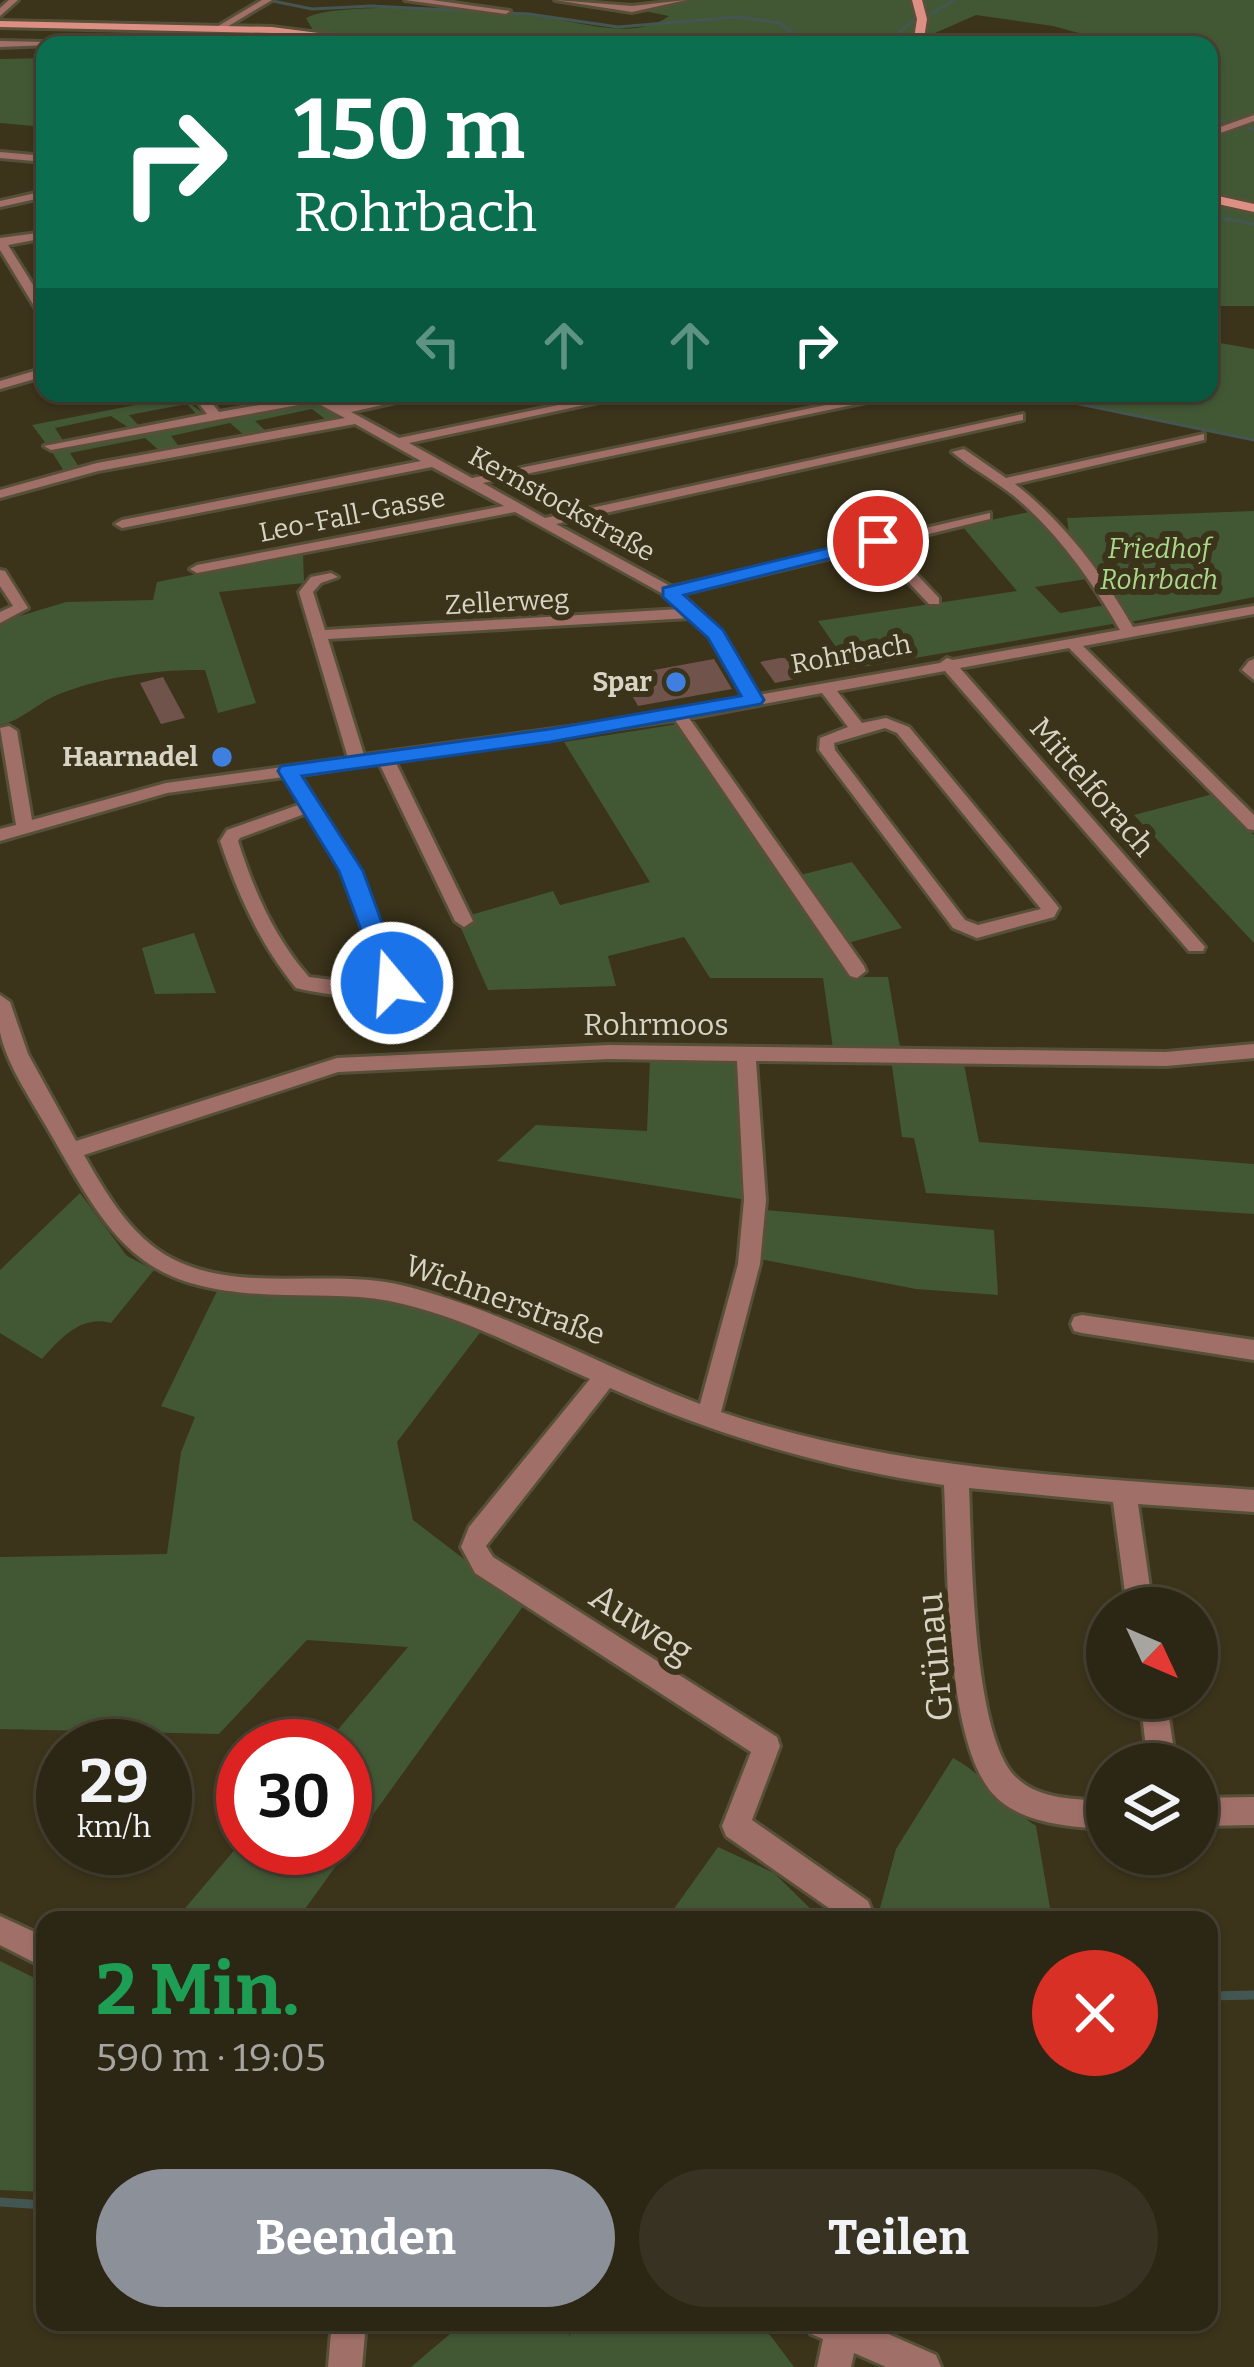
<!DOCTYPE html>
<html lang="de">
<head>
<meta charset="utf-8">
<style>
  body { margin:0; font-family:Bitter,serif; background:#383222; color:#f1f3f6; height:100vh; display:flex; flex-direction:column; font-size:45px; white-space:nowrap }
  * { box-sizing:border-box; margin:0 }
  p { font-size:39px; color:#a6a5a0 }
  .icon { flex:none; width:66px; height:66px; fill:none; stroke:currentColor; stroke-width:2; stroke-linecap:round; stroke-linejoin:round }
  .map { position:relative; flex:1; overflow:hidden }
  .details { position:absolute; left:36px; top:1911px; width:1182px; height:420px; display:flex; flex-direction:column; background:#2c2614; border-radius:24px; box-shadow:0 3px 9px #0004,0 0 0 3px #484334 }
  .details>* { flex:none }
  .top-card { position:absolute; left:36px; top:36px; width:1182px; height:366px; border-radius:24px; box-shadow:0 3px 9px #0004,0 0 0 3px #484334; background:#0b6e4f; color:#fff; overflow:hidden }
  .needle { width:78px; rotate:134deg }
  .buttons { position:absolute; left:1086px; top:1587px; display:grid; gap:24px }
  .buttons a { display:grid; place-items:center; width:132px; height:132px; border-radius:50%; background:#2c2614; box-shadow:0 3px 9px #0004,0 0 0 3px #484334; font-size:60px }
  .speed { position:absolute; left:36px; top:1719px; display:flex; gap:24px; font-size:60px; font-weight:700; text-align:center }
  .speed>* { display:grid; place-content:center; width:156px; height:156px; border-radius:50%; background:#2c2614; box-shadow:0 3px 9px #0004,0 0 0 3px #484334; line-height:1 }
  .speed small { font-size:30px; font-weight:400 }
  .speed .limit { border:18px solid #d22; background:#fff; color:#111 }
  .pin { position:absolute; display:grid; place-items:center; width:102px; height:102px; color:#fff; margin:-51px; border:6px solid #fff; border-radius:50%; box-shadow:0 3px 12px #0007 }
  .me { position:absolute; width:132px; margin:-66px; rotate:342deg; stroke-linejoin:round; filter:drop-shadow(0 0 9px #0008) }
  .turn { display:flex; align-items:center; gap:42px; height:252px; padding:0 60px; font-size:54px }
  .turn .icon { width:156px; height:156px; stroke-width:2.5 }
  .turn b { display:block; font-size:84px; line-height:102px }
  .lanes { display:flex; align-items:center; height:114px; padding:0 60px; background:#0003; justify-content:center; gap:60px; direction:ltr }
  .lanes .off { opacity:.35 }
  .round { display:grid; place-items:center; flex:none; width:126px; height:126px; border-radius:63px; background:#383222 }
  .overview { display:flex; align-items:center; justify-content:space-between; height:204px; padding:0 60px }
  h1 { font-size:72px; font-weight:700; line-height:90px; color:#1e9e55 }
  .button { display:flex; gap:24px; margin-top:auto; padding:24px 60px }
  .button a { flex:1; height:138px; border-radius:72px; background:#8c9099; color:#fff; font-size:48px; font-weight:700; line-height:138px; text-align:center }
  .button a+a { background:#383222; color:#f1f3f6 }
  .map>svg:first-child { display:block }
  .green { fill:#425834 }
  .lines { fill:none; stroke-linecap:round; stroke-linejoin:round }
  .stream-far1 { stroke:#445652; stroke-width:3 }
  .stream { stroke:#445652; stroke-width:9 }
  .building { fill:#70534b }
  .street-casing { stroke:#575039; stroke-width:6 }
  .secondary-casing { stroke:#575039; stroke-width:6 }
  .street { fill:#a06f68; fill-rule:evenodd }
  .secondary { fill:#dd8f84; fill-rule:evenodd }
  .route { fill:#1a73e8; stroke:#114b97; stroke-width:3 }
  .shop-dot { fill:#3f7fe0; stroke:#3b331a; stroke-width:4.5 }
  .labels { text-anchor:middle; stroke-width:12; stroke-linejoin:round; paint-order:stroke }
  .far-street-label { font-size:27px; fill:#d8d4c5; stroke:#3b331a }
  .far-park-label { font-size:27px; font-style:italic; fill:#a9d78b; stroke:#3b331a }
  .far-poi-label { font-size:27px; font-weight:bold; fill:#d8d4c5; stroke:#3b331a; text-anchor:end }
  .street-label { font-size:30px; fill:#d8d4c5; stroke:#3b331a }
  .near-street-label { font-size:36px; fill:#d8d4c5; stroke:#3b331a }
</style>
</head>
<body>
<div class="map">
<svg width="1254" height="2367" viewBox="0 0 1254 2367">
  <rect width="100%" height="100%" fill="#3b331a"/>
  <path class="green" d="M 684,0 L 1254,0 L 1254,306 L 1209,306 L 1209,45 L 1123,45 L 1053,26 L 976,15 L 926,37 L 921,45 L 421,45 L 314,32 L 306,18 C 338,0 487,11 531,15 C 572,19 632,43 669,16 L 634,9 Z
    M 45,58 L 45,127 L 0,123 L 0,59 Z
    M 1209,341 L 1254,349 L 1254,441 L 1023,393 L 1209,393 Z
    M 147,393 L 176,393 L 207,416 L 200,418 L 187,404 L 129,415 L 141,428 L 132,430 L 111,416 L 55,428 L 64,442 L 47,445 L 32,425 L 156,401 Z
    M 312,402 L 343,419 L 329,422 L 312,409 L 255,421 L 268,433 L 246,437 L 230,423 L 171,436 L 181,449 L 161,452 L 145,438 L 70,453 L 79,467 L 64,471 L 50,449 Z
    M 1034,511 L 1087,579 L 1035,587 L 1060,613 L 1106,605 L 1118,623 L 851,669 L 818,621 L 1017,591 L 962,526 Z
    M 1254,511 L 1254,597 L 1130,622 L 1069,533 L 1067,518 Z
    M 303,553 L 304,583 L 219,592 L 256,703 L 218,713 L 205,670 C 159,669 99,677 57,695 C 36,704 21,721 0,725 L 0,622 L 66,602 L 153,600 L 157,582 Z
    M 678,724 L 784,879 L 852,862 L 902,928 L 837,946 L 855,977 L 888,977 L 900,1047 L 833,1048 L 823,978 L 710,978 L 684,937 L 608,956 L 616,986 L 488,990 L 457,919 L 553,891 L 560,905 L 650,882 L 564,742 Z
    M 1213,794 L 1254,835 L 1254,943 L 1134,815 Z
    M 194,933 L 216,993 L 155,994 L 142,948 Z
    M 650,1058 L 741,1064 L 747,1200 L 497,1161 L 536,1125 L 647,1131 Z
    M 891,1059 L 963,1059 L 979,1142 L 1254,1164 L 1254,1214 L 926,1193 L 914,1138 L 902,1137 Z
    M 80,1193 L 127,1256 L 154,1270 L 111,1323 C 81,1315 61,1338 42,1359 L 0,1333 L 0,1270 Z
    M 765,1210 L 994,1230 L 998,1295 L 916,1289 L 760,1259 Z
    M 218,1289 L 369,1295 L 482,1330 L 397,1442 L 413,1520 L 524,1605 L 297,1920 L 175,1920 L 243,1840 L 243,1848 L 345,1848 L 345,1746 L 324,1746 L 408,1647 L 307,1640 L 219,1734 L 0,1729 L 0,1557 L 167,1554 L 181,1452 L 195,1417 L 161,1406 Z
    M 953,1758 C 988,1777 1001,1803 1036,1826 L 1052,1920 L 861,1920 L 880,1908 L 896,1849 Z
    M 718,1847 L 774,1873 L 822,1920 L 666,1920 Z
    M 0,1961 L 45,1983 L 45,2192 L 0,2190 Z
    M 476,2322 L 560,2322 L 570,2336 L 573,2322 L 746,2322 L 770,2335 L 794,2367 L 411,2367 L 450,2334 Z"/>
  <g class="lines">
    <path class="stream-far1" d="M 273,1 L 312,9 L 371,6 L 529,14 L 618,27 L 738,17 L 780,23 L 799,38 L 826,42 L 891,39 L 914,20
      M 931,14 L 954,0
      M 1209,116 L 1224,121
      M 1248,128 L 1254,130
      M 1209,216 L 1254,224
      M 1026,393 L 1254,440"/>
    <path class="stream" d="M 1209,1996 L 1254,1995
      M 0,2202 L 45,2205"/>
  </g>
  <path class="building" d="M 780,658 L 802,658 L 814,675 L 775,683 L 760,662 Z
    M 714,659 L 732,689 L 638,706 L 621,676 Z
    M 163,677 L 185,718 L 161,724 L 140,683 Z"/>
  <g class="lines">
    <g class="street-casing">
      <path id="street" d="M 9,0 L 18,0 L 0,16 L 0,8 Z
        M 262,0 L 272,0 L 222,30 L 215,28 Z
        M 405,0 L 432,0 L 510,11 L 506,14 Z
        M 555,0 L 632,6 L 686,0 L 632,12 Z
        M 0,41 L 45,42 L 49,45 L 0,47 Z
        M 1254,115 L 1254,121 L 1209,137 L 1209,131 Z
        M 0,152 L 45,156 L 45,162 L 0,158 Z
        M 45,191 L 45,197 L 0,207 L 0,201 Z
        M 45,232 L 45,238 L 8,245 L 45,304 L 45,318 L 39,314 L 0,250 L 0,238 Z
        M 45,368 L 45,376 L 0,389 L 0,381 Z
        M 199,393 L 216,393 L 208,398 L 219,412 L 305,397 L 302,393 C 319,393 332,406 348,405 C 378,402 406,393 436,393 L 351,412 L 399,438 L 616,393 L 640,393 L 409,443 L 472,478 L 884,393 L 909,393 L 483,483 L 545,518 L 1023,414 L 1023,420 L 1018,421 L 556,524 L 672,587 L 990,513 L 990,519 L 888,544 L 939,598 L 939,604 L 929,604 L 875,547 L 681,594 L 721,631 L 758,695 L 940,663 L 947,658 L 953,660 L 1120,630 C 1091,580 1059,534 1014,496 C 994,480 971,468 952,452 L 964,449 L 1006,478 L 1204,434 L 1204,440 L 1015,484 C 1065,523 1101,572 1133,627 L 1254,606 L 1254,614 L 1083,646 L 1254,815 L 1254,830 L 1248,829 L 1069,648 L 960,668 L 1205,947 L 1203,951 L 1189,951 L 945,671 L 837,691 L 862,723 L 886,718 L 909,727 L 1056,904 L 1059,908 L 1054,917 L 977,938 L 953,928 L 819,750 L 820,738 L 848,727 L 822,693 L 689,718 L 864,966 L 866,971 L 857,978 L 850,976 L 675,720 L 395,761 L 473,921 L 464,927 L 455,921 L 379,763 L 300,775 L 360,871 L 401,983 C 377,1003 326,995 296,988 C 260,944 238,895 220,841 L 227,830 L 301,804 L 284,777 L 167,793 L 0,841 L 0,829 L 16,825 L 0,728 L 9,726 L 17,731 L 32,820 L 166,783 L 348,758 L 299,592 L 311,577 L 331,573 L 338,577 L 321,583 L 313,592 L 325,630 L 680,609 L 665,595 L 515,512 L 197,573 L 190,569 L 197,565 L 504,506 L 432,467 L 122,528 L 115,524 L 122,520 L 421,461 L 355,424 L 98,471 L 0,498 L 0,490 L 97,463 L 345,418 L 315,402 L 51,450 L 44,446 L 207,414 L 194,397 ZM 690,618 L 710,636 L 744,698 L 627,719 L 364,755 L 328,639 ZM 885,728 L 897,733 L 1041,909 L 978,925 L 965,920 L 835,750 L 834,743 ZM 307,813 L 342,871 L 381,978 L 349,982 L 309,977 C 274,937 254,891 238,841 L 240,838 Z
        M 0,570 L 5,571 L 28,608 L 0,623 L 0,612 L 13,606 L 0,586 Z
        M 1254,659 L 1254,680 L 1242,670 L 1249,661 Z
        M 0,995 L 10,1002 L 28,1054 L 76,1141 L 337,1058 L 609,1045 L 1166,1052 L 1254,1044 L 1254,1058 L 1166,1066 L 756,1061 L 766,1200 L 760,1264 L 721,1412 C 893,1470 1075,1477 1254,1490 L 1254,1512 L 1138,1504 L 1153,1608 L 1127,1608 L 1113,1502 L 969,1488 C 972,1549 972,1741 1018,1779 C 1041,1800 1077,1799 1107,1801 L 1107,1829 C 1071,1827 1020,1824 993,1794 C 944,1740 948,1558 944,1485 C 827,1468 718,1436 610,1388 L 486,1546 L 493,1557 L 777,1737 L 780,1746 L 752,1820 L 868,1901 L 872,1911 L 869,1920 L 846,1920 L 726,1836 L 722,1826 L 751,1752 L 475,1573 L 461,1547 L 469,1527 L 590,1379 C 530,1353 467,1319 403,1304 C 365,1294 324,1296 285,1295 C 146,1292 118,1253 53,1138 C 37,1109 6,1065 0,1032 C 0,1021 0,1007 0,995 ZM 609,1059 L 737,1061 L 744,1200 L 738,1264 L 700,1404 C 602,1367 509,1312 405,1286 C 330,1267 241,1295 171,1258 C 130,1236 106,1193 84,1155 L 338,1072 Z
        M 1082,1315 L 1254,1340 L 1254,1360 L 1082,1333 L 1074,1331 L 1071,1324 L 1074,1317 Z
        M 1140,1698 L 1166,1698 L 1176,1764 L 1148,1764 Z
        M 1254,1797 L 1254,1825 L 1197,1826 L 1197,1798 Z
        M 0,1916 L 45,1937 L 45,1968 L 0,1945 Z
        M 332,2322 L 366,2322 L 362,2367 L 328,2367 Z
        M 806,2322 L 861,2322 L 936,2355 L 941,2367 L 886,2367 L 854,2353 L 851,2367 L 817,2367 L 823,2339 L 811,2334 Z"/>
    </g>
    <g class="secondary-casing">
      <path id="secondary" d="M 912,0 L 922,0 L 927,19 L 923,45 L 913,45 L 917,19 Z
        M 0,21 L 272,27 L 411,45 L 272,33 L 0,27 Z
        M 1209,194 L 1254,204 L 1254,212 L 1209,202 Z"/>
    </g>
    <use href="#street" class="street"/>
    <use href="#secondary" class="secondary"/>
  </g>
  <path class="route" d="M 878,536 L 884,537 L 884,545 L 684,595 L 723,630 L 764,700 L 761,704 L 550,742 L 302,776 L 363,871 L 404,983 L 400,989 L 383,989 L 339,871 L 278,771 L 281,766 L 550,729 L 741,696 L 708,638 L 663,597 L 663,588 Z"/>
  <g class="shop-dot">
    <circle cx="676" cy="682" r="12"/>
    <circle cx="222" cy="757" r="12"/>
  </g>
  <g class="labels">
    <g class="far-street-label">
      <text transform="translate(562 504) rotate(29)" y="9">Kernstockstraße</text>
      <text transform="translate(352 515) rotate(-11)" y="9">Leo-Fall-Gasse</text>
      <text transform="translate(507 602) rotate(-3)" y="9">Zellerweg</text>
      <text transform="translate(851 654) rotate(-10)" y="9">Rohrbach</text>
    </g>
    <g class="far-park-label">
      <text x="1159" y="558">Friedhof<tspan x="1159" dy="31">Rohrbach</tspan></text>
    </g>
    <g class="far-poi-label">
      <text x="652" y="691">Spar</text>
      <text x="198" y="766">Haarnadel</text>
    </g>
    <g class="street-label">
      <text transform="translate(1092 787) rotate(49)" y="10">Mittelforach</text>
      <text x="656" y="1035">Rohrmoos</text>
      <text transform="translate(505 1300) rotate(20)" y="10">Wichnerstraße</text>
    </g>
    <g class="near-street-label">
      <text transform="translate(642 1623) rotate(33)" y="13">Auweg</text>
      <text transform="translate(934 1657) rotate(-95)" y="13">Grünau</text>
    </g>
  </g>
</svg>
<div class="buttons">
<a><svg class="needle" viewBox="-14 -14 28 28"><path d="M0-13l5 13h-10z" fill="#e53935"/><path d="M0 13l5-13h-10z" fill="#a6a5a0"/></svg></a>
<a><svg class="icon" aria-label="layers" viewBox="0 0 24 24"><path d="M12 4l9 5-9 5-9-5zM3 14l9 5 9-5"/></svg></a>
</div>
<div class="speed"><div>29<small>km/h</small></div><div class="limit">30</div></div>
<div class="pin" style="left:878px;top:541px;background:#d93025"><svg class="icon" aria-label="arrive" viewBox="0 0 24 24"><path d="M6 21V4h12l-3 4 3 4H6"/></svg></div>
<svg class="me" style="left:392px;top:983px" viewBox="-20 -20 40 40"><circle r="17" fill="#1a73e8" stroke="#fff" stroke-width="3"/><path d="M0-11L8 9 0 5-8 9z" fill="#fff"/></svg>
<div class="top-card">
<div class="turn"><svg class="icon" aria-label="right" viewBox="0 0 24 24"><path d="M7 20v-9h11M14 6l5 5-5 5"/></svg><div><b>150 m</b>Rohrbach</div></div>
<div class="lanes"><svg class="icon off" aria-label="left" viewBox="0 0 24 24"><path d="M17 20v-9H6M10 6l-5 5 5 5"/></svg><svg class="icon off" aria-label="ahead" viewBox="0 0 24 24"><path d="M12 20V5M6 11l6-6 6 6"/></svg><svg class="icon off" aria-label="ahead" viewBox="0 0 24 24"><path d="M12 20V5M6 11l6-6 6 6"/></svg><svg class="icon" aria-label="right" viewBox="0 0 24 24"><path d="M7 20v-9h11M14 6l5 5-5 5"/></svg></div>
</div>
<section class="details">
<div class="overview"><div><h1>2 Min.</h1><p>590 m · 19:05</p></div><a class="round" style="background:#d93025;color:#fff"><svg class="icon" aria-label="close" viewBox="0 0 24 24"><path d="M6 6l12 12M18 6L6 18"/></svg></a></div>
<div class="button"><a>Beenden</a><a>Teilen</a></div>
</section>
</div>
</body>
</html>
